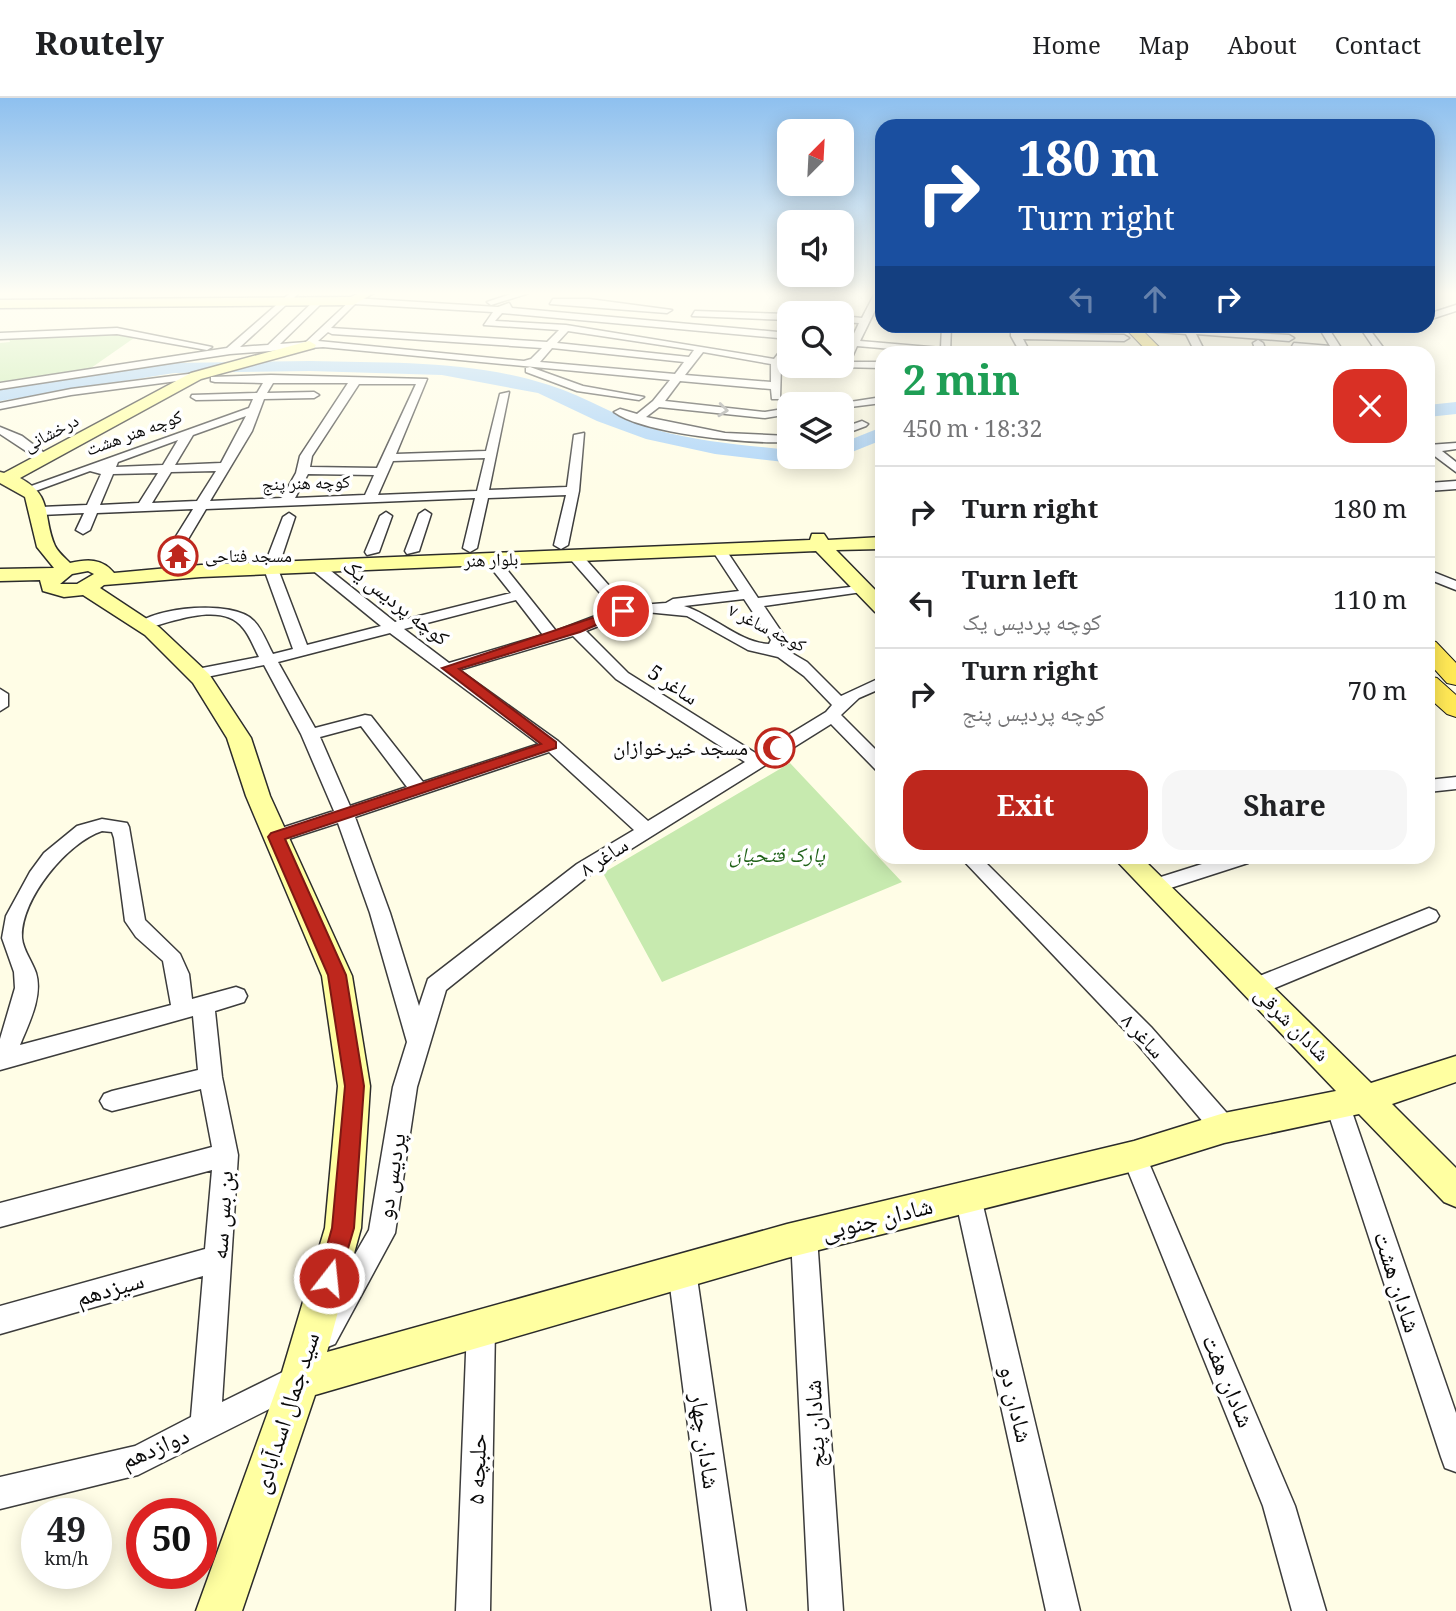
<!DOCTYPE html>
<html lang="en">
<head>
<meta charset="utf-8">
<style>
  body { margin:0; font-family:Georgia,"Noto Naskh Arabic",serif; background:#f6f6f6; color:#202124; height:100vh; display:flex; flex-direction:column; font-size:26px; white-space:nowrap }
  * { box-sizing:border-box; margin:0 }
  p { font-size:23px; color:#757577 }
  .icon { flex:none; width:38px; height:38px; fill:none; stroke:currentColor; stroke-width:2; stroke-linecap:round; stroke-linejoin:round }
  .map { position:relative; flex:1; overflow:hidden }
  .details { position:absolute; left:875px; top:248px; width:560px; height:518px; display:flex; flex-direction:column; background:#fff; border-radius:21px; box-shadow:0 4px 18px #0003 }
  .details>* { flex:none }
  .guide { position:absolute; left:875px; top:21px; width:560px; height:214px; border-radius:21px; box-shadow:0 4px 18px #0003; background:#1a4fa0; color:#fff; overflow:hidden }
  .needle { width:46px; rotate:24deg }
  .fabs { position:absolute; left:777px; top:21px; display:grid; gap:14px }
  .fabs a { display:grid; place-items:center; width:77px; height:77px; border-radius:14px; background:#fff; box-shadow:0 4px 18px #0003; font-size:35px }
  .speed { position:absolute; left:21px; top:1400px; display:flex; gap:14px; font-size:35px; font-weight:700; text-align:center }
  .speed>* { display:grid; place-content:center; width:91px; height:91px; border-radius:50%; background:#fff; box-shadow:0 4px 18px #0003; line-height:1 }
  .speed small { font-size:18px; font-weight:400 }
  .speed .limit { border:10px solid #d22; background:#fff; color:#111 }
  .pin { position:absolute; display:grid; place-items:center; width:60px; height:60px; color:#fff; margin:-30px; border:4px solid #fff; border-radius:50%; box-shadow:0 2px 7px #0007 }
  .me { position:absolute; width:77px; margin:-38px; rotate:16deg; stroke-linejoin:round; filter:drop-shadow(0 0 5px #0008) }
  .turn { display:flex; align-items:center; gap:24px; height:147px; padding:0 28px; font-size:32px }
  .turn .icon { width:91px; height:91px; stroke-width:2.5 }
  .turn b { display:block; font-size:49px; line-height:60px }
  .lanes { display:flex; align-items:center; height:66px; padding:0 28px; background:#0003; justify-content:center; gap:35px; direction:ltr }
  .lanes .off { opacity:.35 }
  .round { display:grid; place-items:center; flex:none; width:74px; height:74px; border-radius:21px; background:#f6f6f6 }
  .headline { display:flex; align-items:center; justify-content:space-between; height:119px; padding:0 28px }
  h1 { font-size:42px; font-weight:700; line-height:52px; color:#1e9e55 }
  .action { display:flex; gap:14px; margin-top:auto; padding:14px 28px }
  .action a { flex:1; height:80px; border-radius:21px; background:#be271d; color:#fff; font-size:28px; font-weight:700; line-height:80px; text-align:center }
  .action a+a { background:#f6f6f6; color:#202124 }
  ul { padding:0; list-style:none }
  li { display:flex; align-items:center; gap:21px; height:91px; padding:0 28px; border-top:2px solid #e0e0e0 }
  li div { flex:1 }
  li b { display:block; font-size:26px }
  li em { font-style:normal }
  header { display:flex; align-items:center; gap:42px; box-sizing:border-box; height:98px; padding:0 35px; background:#fff; border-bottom:2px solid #e0e0e0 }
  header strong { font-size:33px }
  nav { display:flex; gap:38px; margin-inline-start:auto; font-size:24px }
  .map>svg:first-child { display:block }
  .green { fill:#c7eaaf }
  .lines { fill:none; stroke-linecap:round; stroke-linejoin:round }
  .river { fill:#a8d2f9; fill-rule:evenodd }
  .street-casing { stroke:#3c3c3c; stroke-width:3 }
  .secondary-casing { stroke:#2b2b2b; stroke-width:3 }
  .primary-casing { stroke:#1a1a1a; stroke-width:2 }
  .street { fill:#fff; fill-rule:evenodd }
  .secondary { fill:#ffffa1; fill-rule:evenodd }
  .primary { fill:#ffe856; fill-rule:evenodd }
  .oneway { stroke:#9d9d9d }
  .route { fill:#be271d; stroke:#7c1913; stroke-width:2 }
  .labels { text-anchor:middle; stroke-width:7; stroke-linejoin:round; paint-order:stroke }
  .far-street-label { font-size:18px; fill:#090909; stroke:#fff }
  .far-poi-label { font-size:18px; fill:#090909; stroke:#fff; text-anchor:start }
  .street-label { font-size:21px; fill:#090909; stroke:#fff }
  .poi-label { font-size:21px; fill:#090909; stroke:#fff; text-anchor:end }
  .park-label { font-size:21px; font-style:italic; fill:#206219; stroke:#fff }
  .near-street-label { font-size:24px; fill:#090909; stroke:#fff }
</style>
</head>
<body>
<header>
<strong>Routely</strong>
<nav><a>Home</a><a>Map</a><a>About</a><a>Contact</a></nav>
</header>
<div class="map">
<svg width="1456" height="1513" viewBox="0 0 1456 1513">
  <rect width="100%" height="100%" fill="#fffde6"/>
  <path class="green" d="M 112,235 L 134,240 L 91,270 L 0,284 L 0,245 L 10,244 L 9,241 L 84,239 Z
    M 790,665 L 902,784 L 662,884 L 603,775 Z"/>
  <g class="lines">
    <path class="river" d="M 310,263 C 390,265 472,262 549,287 C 586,298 619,321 657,332 C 700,344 745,347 789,352 L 789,359 L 803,359 L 793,365 L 715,356 L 646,341 L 597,323 L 538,295 L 442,277 L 310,273 L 174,275 L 0,303 L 0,291 L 174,265 Z
      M 1456,304 L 1456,316 L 1428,319 L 1428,307 Z
      M 882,329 L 882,342 L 842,358 L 842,345 Z"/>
    <g class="street-casing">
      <path id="street" d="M 290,195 L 299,195 L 240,249 L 268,247 L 315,202 L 321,202 L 321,206 L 280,246 L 306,244 L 353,200 L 498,209 L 509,205 L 512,210 L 789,235 L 789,241 L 502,215 L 495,223 L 566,227 L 774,261 L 789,242 L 789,252 L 783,262 L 789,262 L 789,268 L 781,267 L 780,301 L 772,301 L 771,291 L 680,283 L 665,303 L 765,314 L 789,310 L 789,316 L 765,320 L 659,309 L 646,319 L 725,335 L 789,338 L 789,344 C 751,346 644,336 614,314 L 620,311 L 637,316 L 653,303 L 670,282 L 323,249 L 230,256 L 0,291 L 0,285 L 227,250 ZM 355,206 L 493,214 L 484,227 L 559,232 L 547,244 L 331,230 ZM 568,233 L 694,252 L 689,259 L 557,245 ZM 328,234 L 332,236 L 542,250 L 531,261 L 524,263 L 318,243 ZM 552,250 L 684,264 L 675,276 L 540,264 ZM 703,254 L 771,266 L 771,284 L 685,277 Z
        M 514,195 L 529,195 L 491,207 L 487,204 Z
        M 875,195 L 882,195 L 882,198 L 860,243 L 941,250 L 942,228 L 951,228 L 950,256 L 857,248 L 850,264 L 882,264 L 882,270 L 838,269 L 842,268 L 848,247 L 842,247 L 842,241 L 851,242 L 859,225 L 842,224 L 842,218 L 862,220 Z
        M 553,201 L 589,201 L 672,212 L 667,215 L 550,206 Z
        M 1456,207 L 1456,213 L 1428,222 L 1428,216 Z
        M 695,213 L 789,216 L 789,222 L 692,218 Z
        M 1011,228 L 1019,228 L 1021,235 L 1124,237 L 1129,240 L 1124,243 L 1023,241 L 1031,256 L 1021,256 L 1011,238 Z
        M 1128,228 L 1289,237 L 1294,240 L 1289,243 L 1196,236 L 1206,256 L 1196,256 L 1186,236 L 1132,232 Z
        M 1318,228 L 1327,228 L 1345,256 L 1291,250 L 1294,245 L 1330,248 Z
        M 1359,228 L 1367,228 L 1388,256 L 1378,256 Z
        M 117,230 L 212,249 L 207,252 L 117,236 L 0,241 L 0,235 Z
        M 1258,242 L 1263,245 L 1267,256 L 1257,256 L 1253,245 Z
        M 530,269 L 583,288 L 644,299 L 639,302 L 577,293 L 526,274 L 526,270 Z
        M 196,275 L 201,278 L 200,280 L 71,297 L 0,311 L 0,305 L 71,291 Z
        M 271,277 L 427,281 L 396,356 L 486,353 L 500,296 L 509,294 L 489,392 L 567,389 L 574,337 L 584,335 L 579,393 L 568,447 L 561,451 L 554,447 L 566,397 L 488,400 L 477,450 L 470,454 L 463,450 L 475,400 L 206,411 L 184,448 L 187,463 L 180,467 L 173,463 L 170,448 L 193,411 L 97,415 L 90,432 L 83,436 L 76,432 L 84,415 L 41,417 L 35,413 L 41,409 L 87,407 L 101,376 L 90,373 L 30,395 L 20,392 L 249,310 L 253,301 L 196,302 L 191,299 L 192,297 L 257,295 L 263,285 L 215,284 L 211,283 L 211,279 ZM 273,285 L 348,285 L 300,358 L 296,375 L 282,400 L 210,403 L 252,333 L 264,301 L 314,300 L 319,297 L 314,294 L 267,295 ZM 359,286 L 416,286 L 377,370 L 310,369 L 312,358 ZM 246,318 L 221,365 L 175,367 L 193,337 ZM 178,342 L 163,367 L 116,369 L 118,364 ZM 485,360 L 477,393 L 378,397 L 393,363 ZM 216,373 L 197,403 L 152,405 L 171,374 ZM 158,375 L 139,405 L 100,407 L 113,376 ZM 308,376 L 374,377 L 365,397 L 295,400 Z
        M 882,299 L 882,305 L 842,310 L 842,306 L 837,306 Z
        M 862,323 L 868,326 L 866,328 L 842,337 L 842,330 Z
        M 0,329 L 22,338 L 51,360 L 41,363 L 0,336 Z
        M 1456,345 L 1456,351 L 1442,353 L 1456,364 L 1456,374 L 1428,353 L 1428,347 Z
        M 1456,383 L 1456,391 L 1428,393 L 1428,385 Z
        M 425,412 L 431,416 L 419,453 L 407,456 L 405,453 L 419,416 Z
        M 386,414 L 392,418 L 379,454 L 367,457 L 365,454 L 380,418 Z
        M 289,415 L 295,419 L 282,458 L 270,461 L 268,458 L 283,419 Z
        M 719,448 L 724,449 L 758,500 L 867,487 L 867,493 L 862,494 L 764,508 L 787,542 L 783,550 L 807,564 L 841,598 L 882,579 L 882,590 L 859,600 L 841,617 L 882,658 L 882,674 L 876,672 L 831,626 L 591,776 L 446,892 L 417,989 L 395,1135 L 335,1246 L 325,1250 L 315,1246 L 311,1236 L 315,1226 L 369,1132 L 393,989 L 407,944 L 370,815 L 338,725 L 276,745 L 267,739 L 269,734 L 334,713 L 301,636 L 264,567 L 197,581 L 189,576 L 197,571 L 259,559 C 254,550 250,538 243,530 C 222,502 170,525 143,531 L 136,527 C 154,509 234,501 254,523 C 262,531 267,545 273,556 L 293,551 L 264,471 L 266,468 L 278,471 L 307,547 L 381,528 L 311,471 L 311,465 L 321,465 L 395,524 L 511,495 L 484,461 L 491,457 L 496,458 L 556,533 L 614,511 L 571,462 L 571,456 L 581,456 L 627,508 L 666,505 L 673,501 L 739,493 L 712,452 ZM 744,501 L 771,542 L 769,546 C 740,545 713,517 684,508 ZM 516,502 L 543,537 L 449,565 L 404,531 ZM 646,514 L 687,518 L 748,552 L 778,559 L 804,578 L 832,607 L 826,614 L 757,656 L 628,575 L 586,533 L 626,517 ZM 390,535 L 539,646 L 423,684 L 371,618 L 365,617 L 315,630 L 278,564 ZM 573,538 L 616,581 L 745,664 L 648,723 L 558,643 L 459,572 ZM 361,628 L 407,689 L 350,708 L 320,639 ZM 549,654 L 634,732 L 577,766 L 428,881 L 419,908 L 390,815 L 355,719 Z
        M 1428,472 L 1456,483 L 1456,492 L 1428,481 Z
        M 0,591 L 8,596 L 8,608 L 0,613 Z
        M 1456,679 L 1456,691 L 1428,694 L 1428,682 Z
        M 102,721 L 127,725 L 129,729 L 145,822 L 180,856 L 189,876 L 192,901 L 236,889 L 244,892 L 247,898 L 244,904 L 215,913 L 222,979 L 238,1057 L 222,1304 L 297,1267 L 307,1272 L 312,1282 L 307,1292 L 138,1377 L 0,1411 L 0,1379 L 135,1348 L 191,1319 L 203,1178 L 0,1236 L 0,1208 L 205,1151 L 212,1072 L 0,1129 L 0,1105 L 212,1049 L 201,991 L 112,1013 L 104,1010 L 100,1003 L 104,996 L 112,993 L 198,972 L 193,918 L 0,972 L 0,941 L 15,890 L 14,874 L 2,840 L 6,818 L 30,774 L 44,755 L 77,728 ZM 102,733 L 112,734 L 114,740 L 125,823 L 136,839 L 163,863 L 171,907 L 20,947 C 29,925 43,898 36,875 C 32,863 23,852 22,840 C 20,801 68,744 102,733 Z
        M 961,760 L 981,760 L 1151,929 L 1233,1022 L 1236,1030 L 1233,1038 L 1224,1041 L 1215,1038 L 1135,943 Z
        M 1221,760 L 1251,760 L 1248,765 L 1155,795 L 1145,788 L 1148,783 Z
        M 1429,810 L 1436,813 L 1439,818 L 1436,823 L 1263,895 L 1255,898 L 1247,895 L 1244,889 L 1247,883 Z
        M 1338,998 L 1346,1001 L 1350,1008 L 1456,1315 L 1456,1374 L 1445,1370 L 1441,1359 L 1326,1008 L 1330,1001 Z
        M 1134,1047 L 1143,1050 L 1146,1058 L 1295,1408 L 1326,1513 L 1292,1513 L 1263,1408 L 1122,1058 L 1125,1050 Z
        M 968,1087 L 977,1091 L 981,1099 L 1080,1513 L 1046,1513 L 955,1099 L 959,1091 Z
        M 804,1126 L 813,1130 L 817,1139 L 843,1513 L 809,1513 L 791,1139 L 795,1130 Z
        M 682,1160 L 692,1164 L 696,1173 L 746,1513 L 712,1513 L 668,1173 L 672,1164 Z
        M 481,1216 L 491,1220 L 495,1230 L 490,1513 L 456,1513 L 467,1230 L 471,1220 Z"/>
    </g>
    <g class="secondary-casing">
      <path id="secondary" d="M 359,195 L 374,195 L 353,207 L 0,210 L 0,202 L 351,199 Z
        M 309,243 L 316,247 L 314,250 L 201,281 L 20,380 C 54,398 42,419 55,448 C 58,454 65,460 70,465 C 87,461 102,460 114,475 L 201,467 L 810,442 L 812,436 L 824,436 L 828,442 L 882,439 L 882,451 L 836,452 L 882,499 L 882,516 L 875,514 L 816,453 L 201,479 L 104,487 L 100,490 L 159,529 L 209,576 L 251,640 L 270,698 L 352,878 L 370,988 L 361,1130 L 327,1254 L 787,1126 L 1134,1043 L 1224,1015 L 1336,993 L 1114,760 L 1142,760 L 1371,985 L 1456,958 L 1456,984 L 1392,1006 L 1456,1070 L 1456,1109 L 1444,1104 L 1359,1016 L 1224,1045 L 1134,1073 L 787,1160 L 315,1297 L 242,1513 L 196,1513 L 280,1281 L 325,1130 L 338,988 L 322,878 L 246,698 L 227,640 L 193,585 L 145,537 L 83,497 L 64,499 L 43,493 L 40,482 L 0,483 L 0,471 L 54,470 L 37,449 L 25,399 L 0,385 L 0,374 L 4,375 L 191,275 ZM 88,473 L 94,476 L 77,486 L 60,486 L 72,476 Z"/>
    </g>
    <g class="primary-casing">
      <path id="primary" d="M 1123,228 L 1138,228 L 1166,256 L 1150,256 Z
        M 1428,542 L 1436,544 L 1456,565 L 1456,587 L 1447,585 L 1428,564 Z
        M 1428,578 L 1437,580 L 1456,597 L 1456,619 L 1447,616 L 1428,599 Z"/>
    </g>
    <use href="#street" class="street"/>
    <use href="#secondary" class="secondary"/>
    <use href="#primary" class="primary"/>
  </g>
  <defs><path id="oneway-chevron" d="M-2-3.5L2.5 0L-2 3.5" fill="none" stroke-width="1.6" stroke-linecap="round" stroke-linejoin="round" transform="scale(1.75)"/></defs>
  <use class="oneway" href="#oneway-chevron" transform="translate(723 312) rotate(6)"/>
  <linearGradient id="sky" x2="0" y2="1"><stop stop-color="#8ec0ef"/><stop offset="0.48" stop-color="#fffef4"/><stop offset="1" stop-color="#fffef4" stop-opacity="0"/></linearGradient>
  <rect width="1456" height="407" fill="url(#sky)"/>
  <path class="route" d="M 619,511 L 629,513 L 580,534 L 459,571 L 556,644 L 556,650 L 285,741 L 346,877 L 364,988 L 354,1130 L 337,1188 L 329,1191 L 321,1188 L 318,1180 L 332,1130 L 345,988 L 328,877 L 268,739 L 271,735 L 541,646 L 442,570 Z"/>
  <defs>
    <g id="temple-ring" transform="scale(2.0125)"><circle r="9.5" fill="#fff" stroke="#be271d" stroke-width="1.5"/><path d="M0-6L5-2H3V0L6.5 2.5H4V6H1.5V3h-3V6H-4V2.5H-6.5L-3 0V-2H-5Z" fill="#be271d"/></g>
    <g id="mosque-ring" transform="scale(2.0125)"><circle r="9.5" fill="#fff" stroke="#be271d" stroke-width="1.5"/><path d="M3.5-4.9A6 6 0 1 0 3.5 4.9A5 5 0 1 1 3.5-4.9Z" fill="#be271d"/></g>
  </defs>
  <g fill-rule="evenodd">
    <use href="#temple-ring" x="178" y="458"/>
    <use href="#mosque-ring" x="775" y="650"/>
  </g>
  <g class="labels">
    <g class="far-street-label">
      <text transform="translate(51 335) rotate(-28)" y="6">درخشانی</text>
      <text transform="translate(134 335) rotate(-20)" y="6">کوچه هنر هشت</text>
      <text transform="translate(306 385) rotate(-2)" y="6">کوچه هنر پنج</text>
      <text transform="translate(491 462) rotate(-2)" y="6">بلوار هنر</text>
      <text transform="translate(767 530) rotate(27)" y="6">کوچه ساغر ۷</text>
    </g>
    <g class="far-poi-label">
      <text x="205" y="464">مسجد فتاحی</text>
    </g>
    <g class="street-label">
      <text transform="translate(396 504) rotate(38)" y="7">کوچه پردیس یک</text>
      <text transform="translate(673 587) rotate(33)" y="7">ساغر 5</text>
      <text transform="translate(604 759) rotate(-33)" y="7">ساغر ٨</text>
      <text transform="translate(1292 926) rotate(45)" y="7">شادان شرقی</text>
      <text transform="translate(1143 938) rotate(48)" y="7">ساغر ٨</text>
    </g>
    <g class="poi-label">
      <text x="748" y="657">مسجد خیرخوازان</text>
    </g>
    <g class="park-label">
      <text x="777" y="764">پارک فتحیان</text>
    </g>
    <g class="near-street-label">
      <text transform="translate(391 1078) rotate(-81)" y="8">پردیس دو</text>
      <text transform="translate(222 1117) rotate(-86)" y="8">بن بس سه</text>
      <text transform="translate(877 1121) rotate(-14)" y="8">شادان جنوبی</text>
      <text transform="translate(1397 1184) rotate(72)" y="8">شادان هشت</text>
      <text transform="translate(110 1191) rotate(-16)" y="8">سیزدهم</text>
      <text transform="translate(1228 1283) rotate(67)" y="8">شادان هفت</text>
      <text transform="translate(1016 1306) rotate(77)" y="8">شادان دو</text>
      <text transform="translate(286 1315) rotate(-72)" y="8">سید جمال اسدآبادی</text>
      <text transform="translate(815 1326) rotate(-93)" y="8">شادان پنج</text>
      <text transform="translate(705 1343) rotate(82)" y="8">شادان چهار</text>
      <text transform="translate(155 1350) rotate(-23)" y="8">دوازدهم</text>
      <text transform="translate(477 1371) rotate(-88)" y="8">حلبچه ۵</text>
    </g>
  </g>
</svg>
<div class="fabs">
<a><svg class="needle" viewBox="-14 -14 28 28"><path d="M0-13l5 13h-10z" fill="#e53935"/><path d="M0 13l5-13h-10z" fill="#757577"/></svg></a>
<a><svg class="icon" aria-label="sound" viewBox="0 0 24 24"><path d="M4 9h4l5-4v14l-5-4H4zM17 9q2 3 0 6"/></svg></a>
<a><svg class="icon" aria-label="search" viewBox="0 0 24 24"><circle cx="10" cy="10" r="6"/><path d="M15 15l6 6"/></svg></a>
<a><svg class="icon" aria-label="layers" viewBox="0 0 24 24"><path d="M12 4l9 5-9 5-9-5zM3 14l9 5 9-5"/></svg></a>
</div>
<div class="speed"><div>49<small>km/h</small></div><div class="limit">50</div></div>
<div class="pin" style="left:623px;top:513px;background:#d93025"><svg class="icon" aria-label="arrive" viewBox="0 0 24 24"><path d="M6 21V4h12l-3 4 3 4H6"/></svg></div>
<svg class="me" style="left:329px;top:1180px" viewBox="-20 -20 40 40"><circle r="17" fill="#be271d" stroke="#fff" stroke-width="3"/><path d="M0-11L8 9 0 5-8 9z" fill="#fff"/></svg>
<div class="guide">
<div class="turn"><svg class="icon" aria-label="right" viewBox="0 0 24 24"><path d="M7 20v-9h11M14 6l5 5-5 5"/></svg><div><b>180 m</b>Turn right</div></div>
<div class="lanes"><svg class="icon off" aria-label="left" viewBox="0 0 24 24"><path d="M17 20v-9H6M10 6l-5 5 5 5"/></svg><svg class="icon off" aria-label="ahead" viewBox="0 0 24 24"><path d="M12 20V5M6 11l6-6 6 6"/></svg><svg class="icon" aria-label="right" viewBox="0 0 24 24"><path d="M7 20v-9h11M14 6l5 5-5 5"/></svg></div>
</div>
<section class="details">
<div class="headline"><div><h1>2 min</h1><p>450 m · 18:32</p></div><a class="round" style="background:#d93025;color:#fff"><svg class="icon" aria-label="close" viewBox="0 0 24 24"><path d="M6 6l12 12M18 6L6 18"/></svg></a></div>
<ul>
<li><svg class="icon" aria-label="right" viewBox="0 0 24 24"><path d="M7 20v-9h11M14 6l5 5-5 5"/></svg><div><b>Turn right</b></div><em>180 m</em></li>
<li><svg class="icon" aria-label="left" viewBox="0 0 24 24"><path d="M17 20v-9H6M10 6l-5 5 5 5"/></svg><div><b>Turn left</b><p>کوچه پردیس یک</p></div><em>110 m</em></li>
<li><svg class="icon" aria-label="right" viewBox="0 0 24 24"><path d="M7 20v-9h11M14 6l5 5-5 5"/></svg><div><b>Turn right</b><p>کوچه پردیس پنج</p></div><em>70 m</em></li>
</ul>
<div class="action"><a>Exit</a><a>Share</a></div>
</section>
</div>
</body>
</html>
